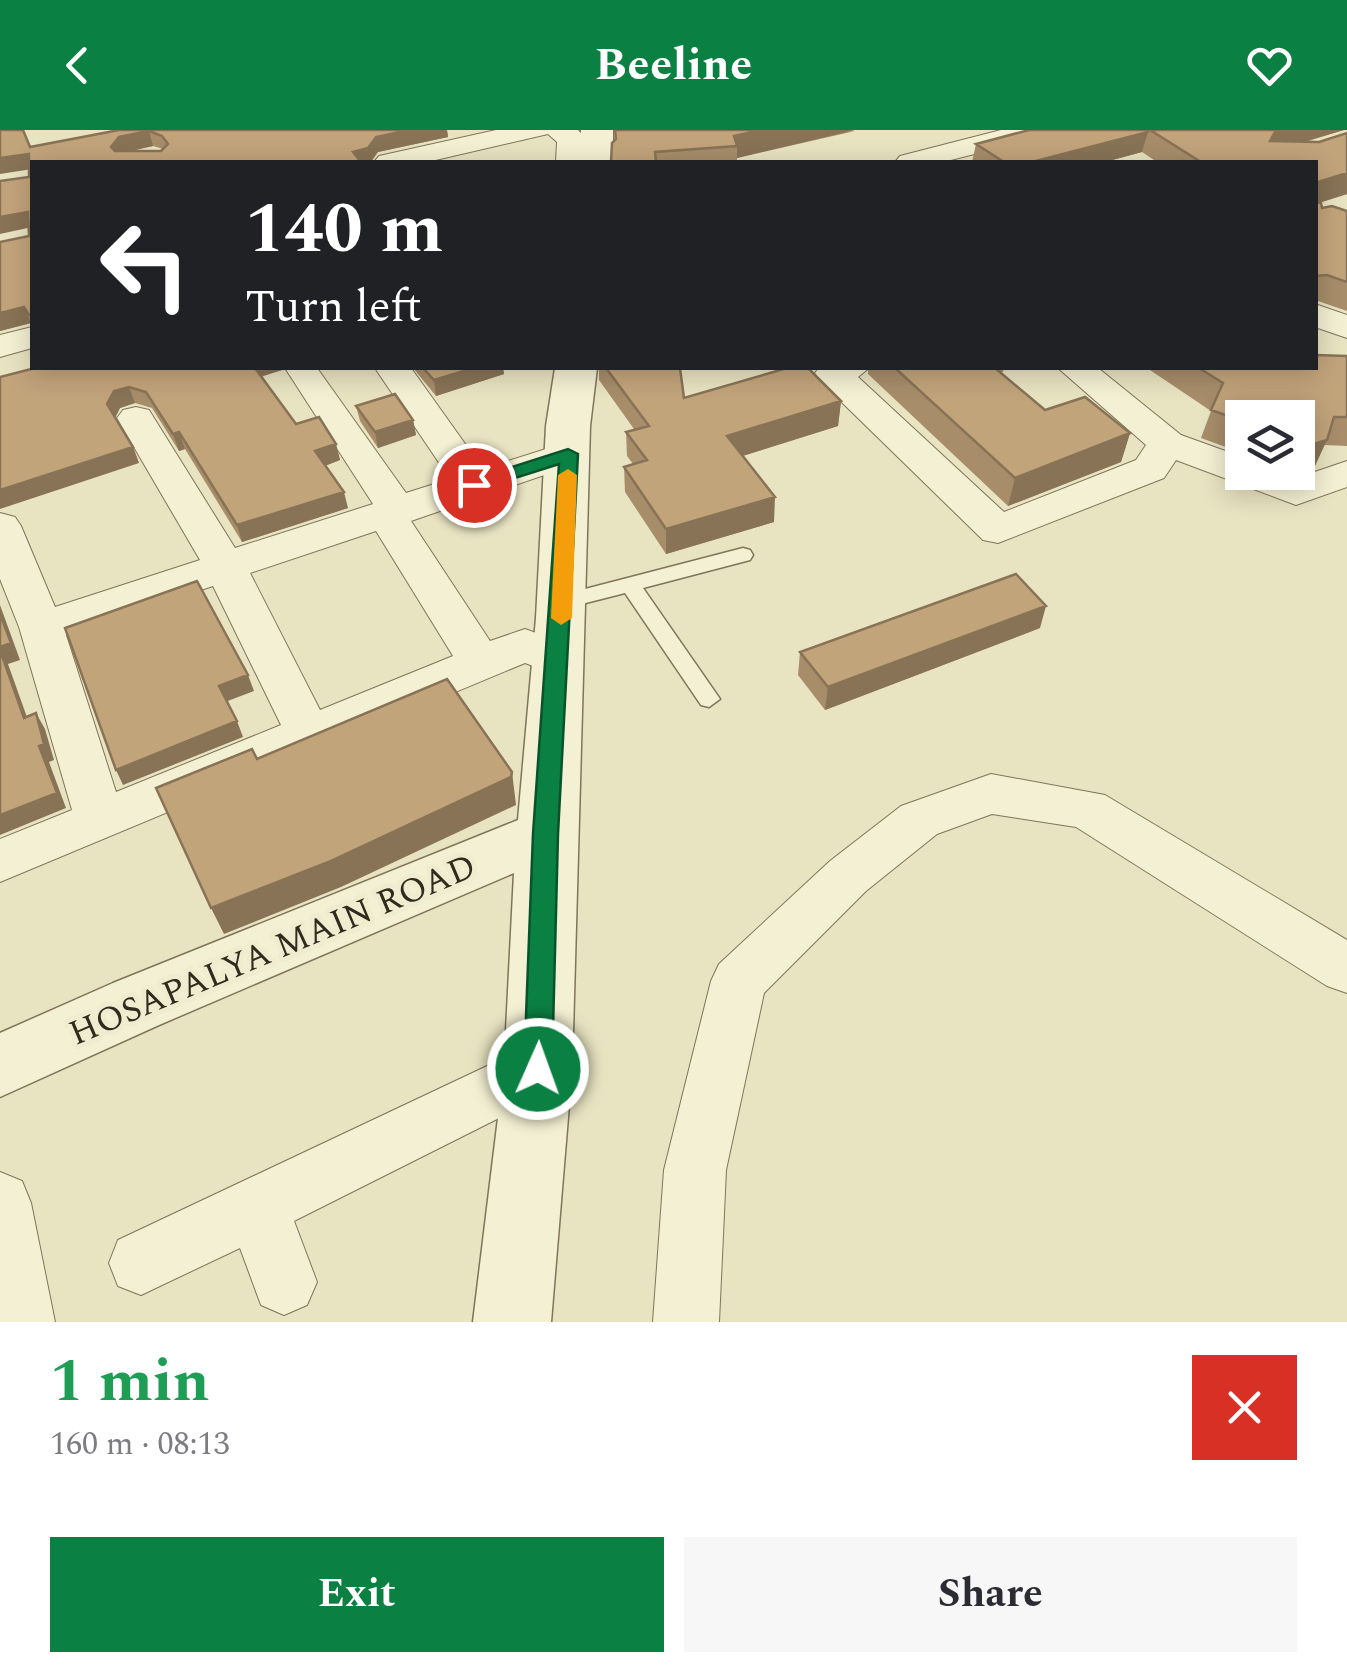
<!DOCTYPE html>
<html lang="en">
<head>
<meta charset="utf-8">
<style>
  body { margin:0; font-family:Spectral,serif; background:#f7f7f7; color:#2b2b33; height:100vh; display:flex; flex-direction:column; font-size:38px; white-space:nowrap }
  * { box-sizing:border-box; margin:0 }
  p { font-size:32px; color:#7c7c81 }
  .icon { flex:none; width:55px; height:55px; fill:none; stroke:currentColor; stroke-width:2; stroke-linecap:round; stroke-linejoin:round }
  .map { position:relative; height:1192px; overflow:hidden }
  .details { display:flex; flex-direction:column; background:#fff; flex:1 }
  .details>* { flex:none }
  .guide { position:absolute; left:30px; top:30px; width:1288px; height:210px; border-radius:0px; box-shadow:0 5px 25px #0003; background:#202124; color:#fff; overflow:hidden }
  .tools { position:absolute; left:1225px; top:270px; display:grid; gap:20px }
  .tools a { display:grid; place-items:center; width:90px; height:90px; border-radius:0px; background:#fff; box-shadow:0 5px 25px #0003; font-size:50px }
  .pin { position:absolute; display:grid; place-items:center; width:85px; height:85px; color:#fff; margin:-42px; border:5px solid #fff; border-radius:50%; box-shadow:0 2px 10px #0007 }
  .me { position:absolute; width:110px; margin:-55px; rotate:2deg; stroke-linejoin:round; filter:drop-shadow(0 0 8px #0008) }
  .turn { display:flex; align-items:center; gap:35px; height:210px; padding:0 50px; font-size:45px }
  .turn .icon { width:130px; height:130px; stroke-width:2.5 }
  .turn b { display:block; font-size:70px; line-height:85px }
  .round { display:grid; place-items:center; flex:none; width:105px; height:105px; border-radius:0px; background:#f7f7f7 }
  .summary { display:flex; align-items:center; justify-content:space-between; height:170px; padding:0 50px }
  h1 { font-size:60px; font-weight:700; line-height:75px; color:#1e9e55 }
  .action { display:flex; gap:20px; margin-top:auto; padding:20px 50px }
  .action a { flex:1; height:115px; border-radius:0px; background:#0b8043; color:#fff; font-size:40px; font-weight:700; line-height:115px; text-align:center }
  .action a+a { background:#f7f7f7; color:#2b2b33 }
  header { display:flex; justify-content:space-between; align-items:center; height:130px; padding:0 50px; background:#0b8043; color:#fff; font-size:45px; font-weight:700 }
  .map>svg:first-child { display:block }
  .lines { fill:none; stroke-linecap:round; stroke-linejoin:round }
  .service-casing { stroke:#80745b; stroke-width:3 }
  .minor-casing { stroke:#80745b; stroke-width:2 }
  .tertiary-casing { stroke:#80745b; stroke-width:3 }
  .service { fill:#f4f0d3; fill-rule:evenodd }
  .minor { fill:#f4f0d3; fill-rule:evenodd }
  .tertiary { fill:#f4f0d3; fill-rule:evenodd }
  .wall { fill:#a78d6a; fill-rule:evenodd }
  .shaded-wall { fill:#887356 }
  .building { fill:#c2a47b; stroke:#887356; stroke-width:2.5; fill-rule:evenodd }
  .route { fill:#0b8043; stroke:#07532c; stroke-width:2.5 }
  .slow { fill:#f59e0b }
  .labels { text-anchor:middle; stroke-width:10; stroke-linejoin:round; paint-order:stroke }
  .street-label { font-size:35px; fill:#312a1d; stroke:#f0ecd0 }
</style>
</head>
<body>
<header><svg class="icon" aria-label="back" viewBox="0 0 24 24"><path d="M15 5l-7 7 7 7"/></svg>Beeline<svg class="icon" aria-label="heart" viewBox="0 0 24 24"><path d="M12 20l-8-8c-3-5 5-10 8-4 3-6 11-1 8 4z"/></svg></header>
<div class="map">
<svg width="1347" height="1192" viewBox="0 0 1347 1192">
  <rect width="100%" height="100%" fill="#e8e3c1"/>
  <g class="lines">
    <g class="service-casing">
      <path id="service" d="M 743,418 L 750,420 L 753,425 L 750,430 L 643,458 L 720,569 L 709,577 L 701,575 L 625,463 L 562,479 L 552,472 L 562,465 Z"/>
    </g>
    <g class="minor-casing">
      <path id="minor" d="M 496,0 L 578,0 L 586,9 L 585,32 L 556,32 L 557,12 L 548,4 L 427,32 L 374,32 L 379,26 Z
        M 1001,0 L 1049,0 L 1045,6 L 943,32 L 895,32 L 900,26 Z
        M 1315,174 L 1347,185 L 1347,208 L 1315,197 Z
        M 32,197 L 32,218 L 0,227 L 0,205 Z
        M 285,238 L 317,238 L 406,363 L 450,349 L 375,238 L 411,238 L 483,339 L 568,312 L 582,316 L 587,324 L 582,332 L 411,391 L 490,511 L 525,499 L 574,517 L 581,529 L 574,541 L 558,545 L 525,533 L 0,752 L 0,709 L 72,680 L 19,497 L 0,449 L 0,383 L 15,387 L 21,396 L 55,477 L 200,430 L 117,288 L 123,280 L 136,277 L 149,280 L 235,418 L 373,374 ZM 376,401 L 453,526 L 320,580 L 250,443 ZM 213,456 L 281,595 L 116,662 L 66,505 Z
        M 819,238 L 869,238 L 858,247 L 1004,382 L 1136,330 L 1146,315 L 1058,238 L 1098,238 L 1181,305 L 1242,327 L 1242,342 L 1283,342 L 1297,348 L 1347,331 L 1347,357 L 1296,375 L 1176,330 L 1164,348 L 998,413 L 983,410 L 820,251 L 815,243 Z
        M 991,644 L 1105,665 L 1347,810 L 1347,863 L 1327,856 L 1076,697 L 992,684 L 937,704 L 866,761 L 764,863 L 726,1040 L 719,1192 L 653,1192 L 664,1040 L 711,851 L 719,834 L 830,731 L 901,676 Z
        M 538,912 L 559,920 L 567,939 L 559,958 L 294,1091 L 317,1152 L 307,1175 L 284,1185 L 261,1175 L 240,1118 L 141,1165 L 118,1156 L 109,1133 L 118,1110 Z
        M 0,1042 L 22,1051 L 31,1073 L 55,1192 L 0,1192 Z"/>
    </g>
    <g class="tertiary-casing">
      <path id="tertiary" d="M 581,0 L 613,0 L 613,32 L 579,32 Z
        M 555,238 L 597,238 L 590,296 L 572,939 L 551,1192 L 473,1192 L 504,939 L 514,743 L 159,895 L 0,967 L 0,903 L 113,853 L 518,690 L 536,488 L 546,296 Z"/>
    </g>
    <use href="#service" class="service"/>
    <use href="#minor" class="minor"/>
    <use href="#tertiary" class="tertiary"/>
  </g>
  <path class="wall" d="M 119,0 L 447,0 L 448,7 L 378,22 L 32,32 L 32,196 L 31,193 L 0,201 L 29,106 L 30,17 ZM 153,16 L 163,19 L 161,21 L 132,21 Z
    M 1029,0 L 1344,0 L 1305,12 L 1319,12 L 1347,3 L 1347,64 L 1319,73 L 1322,78 L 1332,76 L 1347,81 L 1347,181 L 1315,170 L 1315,32 L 1157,32 L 1142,22 L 1105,32 L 972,32 L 976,14 Z
    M 855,1 L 737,28 L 737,32 L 611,32 L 612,13 Z
    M 1347,226 L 1347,316 L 1324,315 L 1314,338 L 1297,344 L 1290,342 L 1298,342 L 1298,288 L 1242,288 L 1242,323 L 1201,308 L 1211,281 L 1147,238 L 1315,238 Z
    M 35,238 L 282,240 L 261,247 L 296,294 L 336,314 L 340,330 L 325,336 L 348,378 L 242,412 L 185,319 L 179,321 L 152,278 L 135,273 L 120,278 L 115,287 L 133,317 L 139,333 Z
    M 413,238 L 503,238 L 504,244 L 436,266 Z
    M 599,238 L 680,238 L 684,268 L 841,271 L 838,296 L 743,326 L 774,392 L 666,424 L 625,362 L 624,337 L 633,334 L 627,326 L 626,302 L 634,299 L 599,250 Z
    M 868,238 L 1004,238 L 1003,242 L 1001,243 L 1045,280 L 1130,303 L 1121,332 L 1008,376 L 868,244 Z
    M 356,276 L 413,290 L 416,305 L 378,318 L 360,291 Z
    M 1040,498 L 825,580 L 798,545 L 800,522 Z"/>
  <path class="shaded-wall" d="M 409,0 L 447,0 L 448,7 L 378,22 L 371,32 L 355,32 L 353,22 L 376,7 Z
    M 762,0 L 855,0 L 737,28 L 737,16 L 734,6 Z
    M 1276,0 L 1344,0 L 1268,22 L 1270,11 Z
    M 149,1 L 153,16 L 124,22 L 116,32 L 111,17 L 119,7 Z
    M 1148,2 L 1142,22 L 1105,32 L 1032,32 Z
    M 29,24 L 32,39 L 0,44 L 0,28 Z
    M 1347,43 L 1347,64 L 1315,74 L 1315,53 Z
    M 28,82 L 32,97 L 0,104 L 0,87 Z
    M 24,177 L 31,193 L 0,201 L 0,183 Z
    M 252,238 L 284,238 L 282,240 L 255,248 Z
    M 474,238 L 503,238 L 504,244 L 436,266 L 434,250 Z
    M 129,257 L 135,273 L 120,278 L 114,290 L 107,274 L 114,261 Z
    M 841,271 L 838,296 L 726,331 L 727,306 Z
    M 413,290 L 416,305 L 378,318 L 375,302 Z
    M 179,302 L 185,319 L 179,321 L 173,304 Z
    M 1130,303 L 1121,332 L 1008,376 L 1015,348 Z
    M 1327,310 L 1314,338 L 1297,344 L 1310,315 Z
    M 336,314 L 340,330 L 319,338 L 315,321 Z
    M 133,317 L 139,333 L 0,379 L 0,360 Z
    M 344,362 L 348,378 L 242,412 L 237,395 Z
    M 775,367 L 774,392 L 666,424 L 666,399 Z
    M 0,475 L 20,530 L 8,534 L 33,604 L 24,588 L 0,520 Z
    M 1046,476 L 1040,498 L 825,580 L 828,557 Z
    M 248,545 L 254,561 L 225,572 L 219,556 Z
    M 36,583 L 45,599 L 54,630 L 49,632 L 66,678 L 0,705 L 0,685 L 39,616 Z
    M 237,591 L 243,607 L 123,655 L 116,640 Z
    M 512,642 L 516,675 L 341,757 L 224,804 L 211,778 Z"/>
  <path class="building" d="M 0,0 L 23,0 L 30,17 L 119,0 L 409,0 L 376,7 L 368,18 L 353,22 L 361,32 L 32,32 L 32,184 L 29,185 L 24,177 L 0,183 L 0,112 L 29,106 L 28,82 L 0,87 L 0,51 L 29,47 L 29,24 L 0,28 ZM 149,1 L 162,6 L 168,14 L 161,21 L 115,21 L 111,17 L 119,7 Z
    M 615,0 L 762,0 L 734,6 L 737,16 L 655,22 L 656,32 L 611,32 L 612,13 L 616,9 Z
    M 1029,0 L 1149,0 L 1148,2 L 1032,32 L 1004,32 L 976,14 Z
    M 1150,0 L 1276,0 L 1270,11 L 1319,12 L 1347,3 L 1347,43 L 1315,53 L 1315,32 L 1201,32 Z
    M 1315,72 L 1321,73 L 1322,78 L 1332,76 L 1347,81 L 1347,152 L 1327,145 L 1315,146 Z
    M 1315,225 L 1347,226 L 1347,287 L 1334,287 L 1327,310 L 1310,315 L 1298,313 L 1298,288 L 1242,288 L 1242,291 L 1211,280 L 1223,253 L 1199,238 L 1315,238 Z
    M 35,238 L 255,238 L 296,294 L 319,287 L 336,314 L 315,321 L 344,362 L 237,395 L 179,302 L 173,304 L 146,262 L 129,257 L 114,261 L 107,274 L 133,317 L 0,360 L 0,247 Z
    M 423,238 L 474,238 L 434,250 Z
    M 606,238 L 680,238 L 684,268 L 787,238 L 808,238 L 841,271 L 727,306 L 775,367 L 666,399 L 624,337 L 647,330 L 626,302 L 649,296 Z
    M 895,238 L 995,238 L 1045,280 L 1085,267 L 1130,303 L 1015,348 Z
    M 395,264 L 413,290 L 375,302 L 356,276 Z
    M 1016,444 L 1046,476 L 828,557 L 800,522 Z
    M 197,451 L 248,545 L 219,556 L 237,591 L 116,640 L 65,498 Z
    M 0,484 L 11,513 L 0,517 Z
    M 0,520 L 24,588 L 36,583 L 44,614 L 39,616 L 57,663 L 0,685 Z
    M 447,549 L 512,642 L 511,647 L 331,731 L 211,778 L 156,658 L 252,619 L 257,629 Z"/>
  <path class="route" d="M 568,319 L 578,324 L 558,704 L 552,939 L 548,948 L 538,952 L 528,948 L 524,939 L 533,704 L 559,334 L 474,361 L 465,355 L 468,351 Z"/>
  <path class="slow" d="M 568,339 L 577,345 L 572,488 L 561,495 L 551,488 L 558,345 Z"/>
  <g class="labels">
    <g class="street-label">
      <text transform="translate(272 819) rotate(-23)" y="12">HOSAPALYA MAIN ROAD</text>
    </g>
  </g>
</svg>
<div class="tools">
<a><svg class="icon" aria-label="layers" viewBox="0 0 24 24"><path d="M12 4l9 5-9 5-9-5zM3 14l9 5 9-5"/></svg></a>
</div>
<div class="pin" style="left:474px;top:355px;background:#d93025"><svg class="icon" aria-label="arrive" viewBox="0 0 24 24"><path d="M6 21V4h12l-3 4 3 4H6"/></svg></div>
<svg class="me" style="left:538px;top:939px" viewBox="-20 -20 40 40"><circle r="17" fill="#0b8043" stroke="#fff" stroke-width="3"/><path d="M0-11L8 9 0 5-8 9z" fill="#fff"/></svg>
<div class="guide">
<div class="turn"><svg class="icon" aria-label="left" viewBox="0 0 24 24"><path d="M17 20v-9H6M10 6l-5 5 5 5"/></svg><div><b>140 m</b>Turn left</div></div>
</div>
</div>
<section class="details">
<div class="summary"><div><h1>1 min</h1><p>160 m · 08:13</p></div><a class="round" style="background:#d93025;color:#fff"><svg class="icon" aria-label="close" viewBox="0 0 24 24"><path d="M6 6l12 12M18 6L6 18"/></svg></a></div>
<div class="action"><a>Exit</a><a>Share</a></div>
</section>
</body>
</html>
